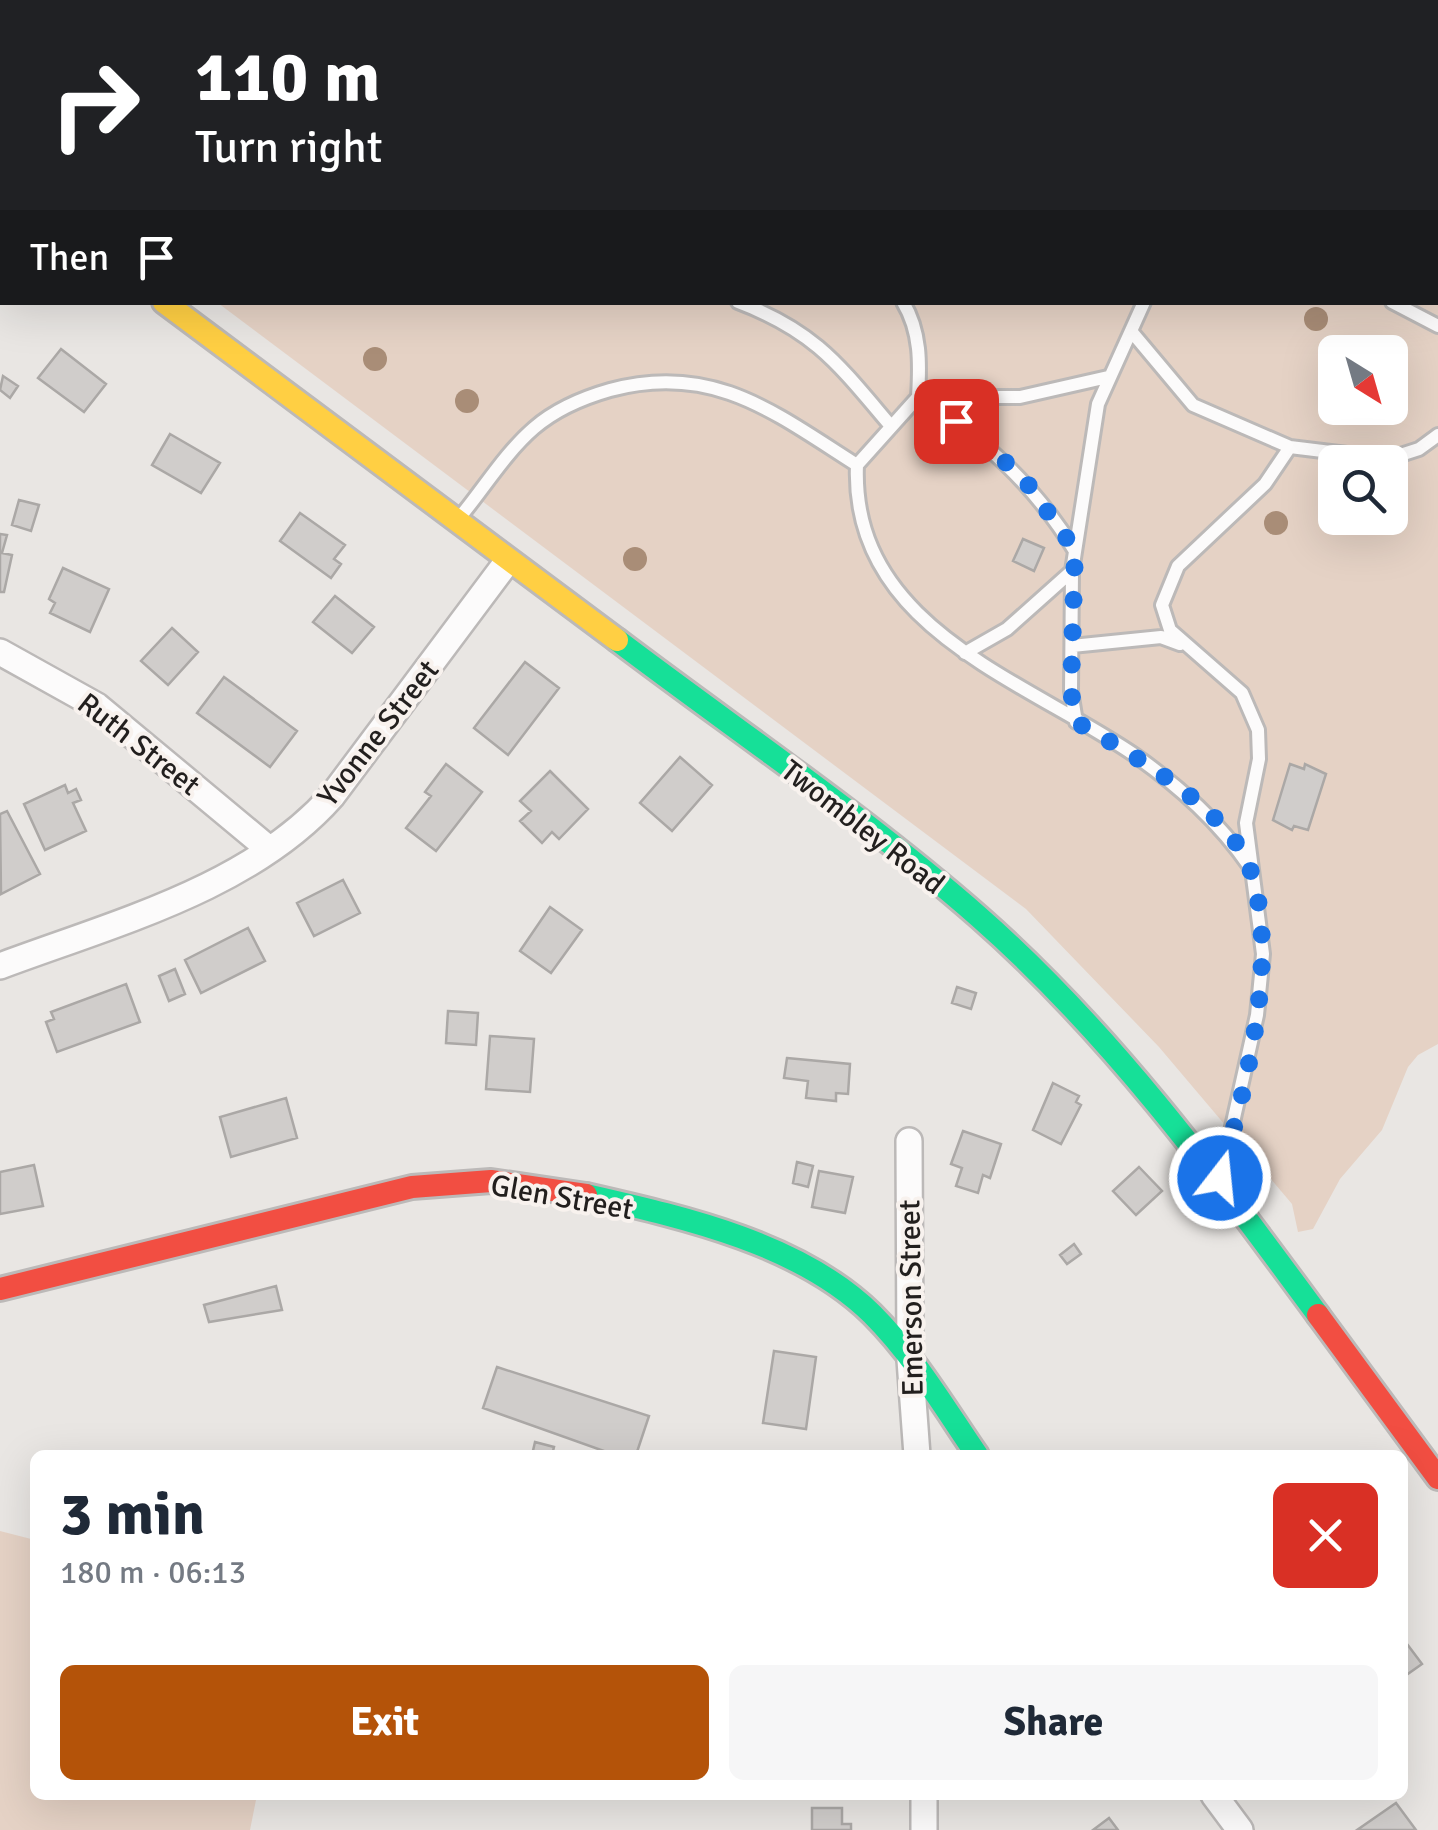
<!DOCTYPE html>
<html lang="en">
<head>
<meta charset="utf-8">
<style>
  body { margin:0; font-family:Signika,sans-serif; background:#f6f6f7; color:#1f2937; height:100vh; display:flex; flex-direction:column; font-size:38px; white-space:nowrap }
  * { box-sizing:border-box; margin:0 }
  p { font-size:32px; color:#747a83 }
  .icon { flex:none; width:55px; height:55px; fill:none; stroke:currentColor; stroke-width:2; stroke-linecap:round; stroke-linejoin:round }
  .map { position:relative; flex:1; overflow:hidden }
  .details { position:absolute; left:30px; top:1450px; width:1378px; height:350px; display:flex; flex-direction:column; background:#fff; border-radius:15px; box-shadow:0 10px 40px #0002 }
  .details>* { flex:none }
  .banner { position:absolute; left:0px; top:0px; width:1440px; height:305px; box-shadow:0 10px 40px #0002; background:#202124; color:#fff; overflow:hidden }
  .needle { width:65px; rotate:143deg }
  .controls { position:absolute; left:1318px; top:335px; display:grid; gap:20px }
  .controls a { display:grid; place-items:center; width:90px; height:90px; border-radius:15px; background:#fff; box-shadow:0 10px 40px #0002; font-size:50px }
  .pin { position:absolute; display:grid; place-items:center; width:85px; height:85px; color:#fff; margin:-42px; border-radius:20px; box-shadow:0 5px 15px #0006 }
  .me { position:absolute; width:110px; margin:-55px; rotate:16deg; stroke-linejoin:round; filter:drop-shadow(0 0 8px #0008) }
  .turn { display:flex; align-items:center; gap:35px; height:210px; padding:0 30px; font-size:45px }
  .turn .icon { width:130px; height:130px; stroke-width:2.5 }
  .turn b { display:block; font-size:70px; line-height:85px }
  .then { display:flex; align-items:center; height:95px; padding:0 30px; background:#0003; gap:20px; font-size:38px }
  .round { display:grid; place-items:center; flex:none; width:105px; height:105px; border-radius:15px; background:#f6f6f7 }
  .headline { display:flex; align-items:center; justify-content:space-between; height:170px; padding:0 30px }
  h1 { font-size:60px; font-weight:700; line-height:75px }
  .action { display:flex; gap:20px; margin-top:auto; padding:20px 30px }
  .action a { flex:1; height:115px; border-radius:15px; background:#b45309; color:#fff; font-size:40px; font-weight:700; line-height:115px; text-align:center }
  .action a+a { background:#f6f6f7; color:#1f2937 }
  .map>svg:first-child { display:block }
  .green { fill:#e5d2c5; fill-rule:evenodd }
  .water { fill:#cdb3a1 }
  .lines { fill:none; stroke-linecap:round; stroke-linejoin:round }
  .stream { stroke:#cdb3a1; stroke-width:10 }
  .building { fill:#d0cdcb; stroke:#aba8a6; stroke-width:2.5 }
  .lane-casing { stroke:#bcb9b8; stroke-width:18 }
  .street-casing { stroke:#bcb9b8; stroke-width:30 }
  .fast-casing { stroke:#bcb9b8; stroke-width:28 }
  .slow-casing { stroke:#bcb9b8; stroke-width:28 }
  .jam-casing { stroke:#bcb9b8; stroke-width:28 }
  .lane { stroke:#fcfbfb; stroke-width:12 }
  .street { stroke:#fcfbfb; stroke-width:25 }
  .fast { stroke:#16e098; stroke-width:22 }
  .slow { stroke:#ffcf43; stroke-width:22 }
  .jam { stroke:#f24e42; stroke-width:22 }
  .tree { fill:#a98d77 }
  .route { stroke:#1a73e8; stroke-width:18; stroke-dasharray:0 32.4 }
  .labels { text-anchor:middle; stroke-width:8; stroke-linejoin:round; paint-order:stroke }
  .street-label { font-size:30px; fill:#221f1e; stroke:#f8f2ee }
</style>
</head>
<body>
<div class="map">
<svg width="1438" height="1830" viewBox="0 0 1438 1830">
  <rect width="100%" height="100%" fill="#e9e6e3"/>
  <path class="green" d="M 107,0 L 1438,0 L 1438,1044 L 1418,1055 L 1408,1067 L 1382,1130 L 1340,1179 L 1313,1229 L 1298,1232 L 1292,1204 L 1159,1047 L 1026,909 L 218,303 L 1438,302 L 1438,2 ZM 1335,352 L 1390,352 L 1390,408 L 1335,408 ZM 1335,462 L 1390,462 L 1390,518 L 1335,518 Z
    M 0,1531 L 35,1540 L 35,1795 L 257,1795 L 250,1830 L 0,1830 Z"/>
  <path class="water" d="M 857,0 L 1038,0 L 863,2 Z"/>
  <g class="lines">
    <path class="stream" d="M 1351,0 L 1353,2"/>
  </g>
  <path class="building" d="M 61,349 L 106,384 L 84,412 L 38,378 Z
    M 3,376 L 18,386 L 10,398 L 0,390 Z
    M 170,434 L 220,463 L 201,493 L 152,465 Z
    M 19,500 L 39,505 L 31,531 L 12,525 Z
    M 300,513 L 345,545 L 334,559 L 341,564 L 331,578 L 280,541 Z
    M 0,534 L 7,535 L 2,553 L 12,555 L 4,592 L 0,592 Z
    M 1023,539 L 1044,548 L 1034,571 L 1013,561 Z
    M 63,568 L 109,589 L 90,632 L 50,613 L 55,603 L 49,599 Z
    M 335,596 L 374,627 L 352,653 L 313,622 Z
    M 172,628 L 198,652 L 168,685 L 141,661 Z
    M 525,662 L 559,688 L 508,755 L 474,728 Z
    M 224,677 L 297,731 L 270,767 L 197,713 Z
    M 680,757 L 712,785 L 672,831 L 640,803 Z
    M 446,764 L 482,792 L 436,851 L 406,828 L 431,796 L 425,792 Z
    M 1290,764 L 1304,769 L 1305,764 L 1326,774 L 1308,830 L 1294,826 L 1292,830 L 1273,820 Z
    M 550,771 L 588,809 L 559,839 L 552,832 L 542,843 L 520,821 L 531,811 L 520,801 Z
    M 65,785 L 68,793 L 76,789 L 81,800 L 73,803 L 86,831 L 45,850 L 24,804 Z
    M 7,811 L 40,874 L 1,894 L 0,814 Z
    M 343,880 L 360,913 L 314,936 L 297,903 Z
    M 550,907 L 582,930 L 551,973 L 520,951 Z
    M 248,928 L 265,961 L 201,993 L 185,960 Z
    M 175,969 L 185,994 L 169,1001 L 159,976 Z
    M 126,984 L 140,1022 L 57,1052 L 46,1022 L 54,1019 L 51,1012 Z
    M 957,987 L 976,993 L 971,1009 L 952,1003 Z
    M 448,1011 L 478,1013 L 476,1045 L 446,1043 Z
    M 490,1036 L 534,1039 L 530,1092 L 486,1089 Z
    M 787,1058 L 850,1064 L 848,1094 L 836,1093 L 836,1101 L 806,1098 L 808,1081 L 784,1078 Z
    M 1053,1083 L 1079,1096 L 1076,1102 L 1081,1105 L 1061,1144 L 1033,1130 Z
    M 286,1098 L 297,1138 L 231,1157 L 220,1117 Z
    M 963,1131 L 1001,1144 L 990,1178 L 983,1175 L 978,1193 L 956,1186 L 962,1168 L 951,1164 Z
    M 797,1162 L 813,1166 L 808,1187 L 793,1183 Z
    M 34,1165 L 43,1206 L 0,1214 L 0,1172 Z
    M 1139,1167 L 1162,1191 L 1136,1215 L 1113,1191 Z
    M 819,1171 L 853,1177 L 845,1213 L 812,1207 Z
    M 1074,1244 L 1081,1254 L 1067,1264 L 1060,1255 Z
    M 276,1286 L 282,1310 L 209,1322 L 204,1305 Z
    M 774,1351 L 816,1357 L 806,1429 L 763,1423 Z
    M 497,1367 L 649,1416 L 636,1455 L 615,1455 L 483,1408 Z
    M 535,1442 L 554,1447 L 552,1455 L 532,1455 Z
    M 1404,1640 L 1422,1664 L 1402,1678 L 1402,1641 Z
    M 1396,1803 L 1416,1830 L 1357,1830 Z
    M 812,1808 L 842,1808 L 842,1824 L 851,1824 L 851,1830 L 812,1830 Z
    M 1109,1818 L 1118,1830 L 1093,1830 Z"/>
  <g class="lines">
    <g class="lane-casing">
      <path id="lane" d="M 784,0 L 787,2
        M 416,2 L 418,0
        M 1226,2 L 1227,0
        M 738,302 C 815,331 839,365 890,425
        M 903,302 C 921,332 920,364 918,397 C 984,439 1034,484 1075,551
        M 1392,302 L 1438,326
        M 1131,331 L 1193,405 L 1290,447 L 1388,459 L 1419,449 L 1438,435
        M 857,465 L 918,397 L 1020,397 L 1108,377
        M 460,517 C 484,488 506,452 534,428 C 556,409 582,398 610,390 C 713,362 775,413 857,465 C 850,628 1026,680 1136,756 C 1181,788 1219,822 1250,867
        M 1072,646 L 1161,637 L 1180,644
        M 965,653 L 1007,629 L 1072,571
        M 1076,722 L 1071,691 L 1072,571 L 1098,404 L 1144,302
        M 1221,1176 L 1257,1015 L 1263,954 L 1246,823 L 1259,759 L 1258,730 L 1242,693 L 1170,630 L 1162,605 L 1178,566 L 1265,484 L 1290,447"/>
    </g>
    <g class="street-casing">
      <path id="street" d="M 0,652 L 97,706 L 269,849
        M 0,966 C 112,924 251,888 332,796 L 507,562
        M 909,1141 L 910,1360 L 917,1455
        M 924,1795 L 924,1830
        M 1214,1795 L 1240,1830"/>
    </g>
    <g class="fast-casing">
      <path id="fast" d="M 617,640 C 737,731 865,817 979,917 C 1111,1033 1214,1174 1318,1315
        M 586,1195 C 682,1217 800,1243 872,1314 C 914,1356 944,1407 977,1455"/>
    </g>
    <g class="slow-casing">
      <path id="slow" d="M 0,184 L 2,186
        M 164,302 L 617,640"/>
    </g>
    <g class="jam-casing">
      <path id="jam" d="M 0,1289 L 412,1187 L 491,1181 L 586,1195
        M 1318,1315 L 1438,1478"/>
    </g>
    <use href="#lane" class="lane"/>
    <use href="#street" class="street"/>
    <use href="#fast" class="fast"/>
    <use href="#slow" class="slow"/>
    <use href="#jam" class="jam"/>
  </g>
  <g class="tree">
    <circle cx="1316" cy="319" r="12"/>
    <circle cx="375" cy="359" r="12"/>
    <circle cx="467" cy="401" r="12"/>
    <circle cx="1276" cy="523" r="12"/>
    <circle cx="635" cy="559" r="12"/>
  </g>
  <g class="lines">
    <path class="route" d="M 956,421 L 1022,476 L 1075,550 L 1071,691 L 1076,722 C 1129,752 1229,809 1250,869 C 1281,956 1245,1091 1220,1178"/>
  </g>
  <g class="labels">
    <g class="street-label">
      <text transform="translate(378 733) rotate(-52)" y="10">Yvonne Street</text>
      <text transform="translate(139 744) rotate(38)" y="10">Ruth Street</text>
      <text transform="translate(863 827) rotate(38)" y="10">Twombley Road</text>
      <text transform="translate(562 1197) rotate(10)" y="10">Glen Street</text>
      <text transform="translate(911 1298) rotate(-91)" y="10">Emerson Street</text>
    </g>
  </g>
</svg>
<div class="controls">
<a><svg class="needle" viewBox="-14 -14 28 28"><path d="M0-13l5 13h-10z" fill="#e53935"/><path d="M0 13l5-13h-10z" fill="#747a83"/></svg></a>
<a><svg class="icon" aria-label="search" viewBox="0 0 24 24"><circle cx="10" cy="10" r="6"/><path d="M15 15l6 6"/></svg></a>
</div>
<div class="pin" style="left:956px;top:421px;background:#d93025"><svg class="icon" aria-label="arrive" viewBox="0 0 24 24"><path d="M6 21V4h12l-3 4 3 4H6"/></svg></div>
<svg class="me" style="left:1220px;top:1178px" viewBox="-20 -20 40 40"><circle r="17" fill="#1a73e8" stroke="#fff" stroke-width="3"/><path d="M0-11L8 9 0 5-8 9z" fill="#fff"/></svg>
<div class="banner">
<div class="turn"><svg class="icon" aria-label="right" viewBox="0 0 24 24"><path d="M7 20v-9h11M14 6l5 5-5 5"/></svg><div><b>110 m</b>Turn right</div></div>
<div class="then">Then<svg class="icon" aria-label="arrive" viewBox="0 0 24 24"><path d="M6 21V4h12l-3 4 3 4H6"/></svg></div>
</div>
<section class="details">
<div class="headline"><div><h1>3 min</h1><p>180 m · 06:13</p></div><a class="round" style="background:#d93025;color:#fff"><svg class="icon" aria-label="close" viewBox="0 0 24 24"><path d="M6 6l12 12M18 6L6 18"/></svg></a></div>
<div class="action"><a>Exit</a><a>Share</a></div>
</section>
</div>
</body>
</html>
